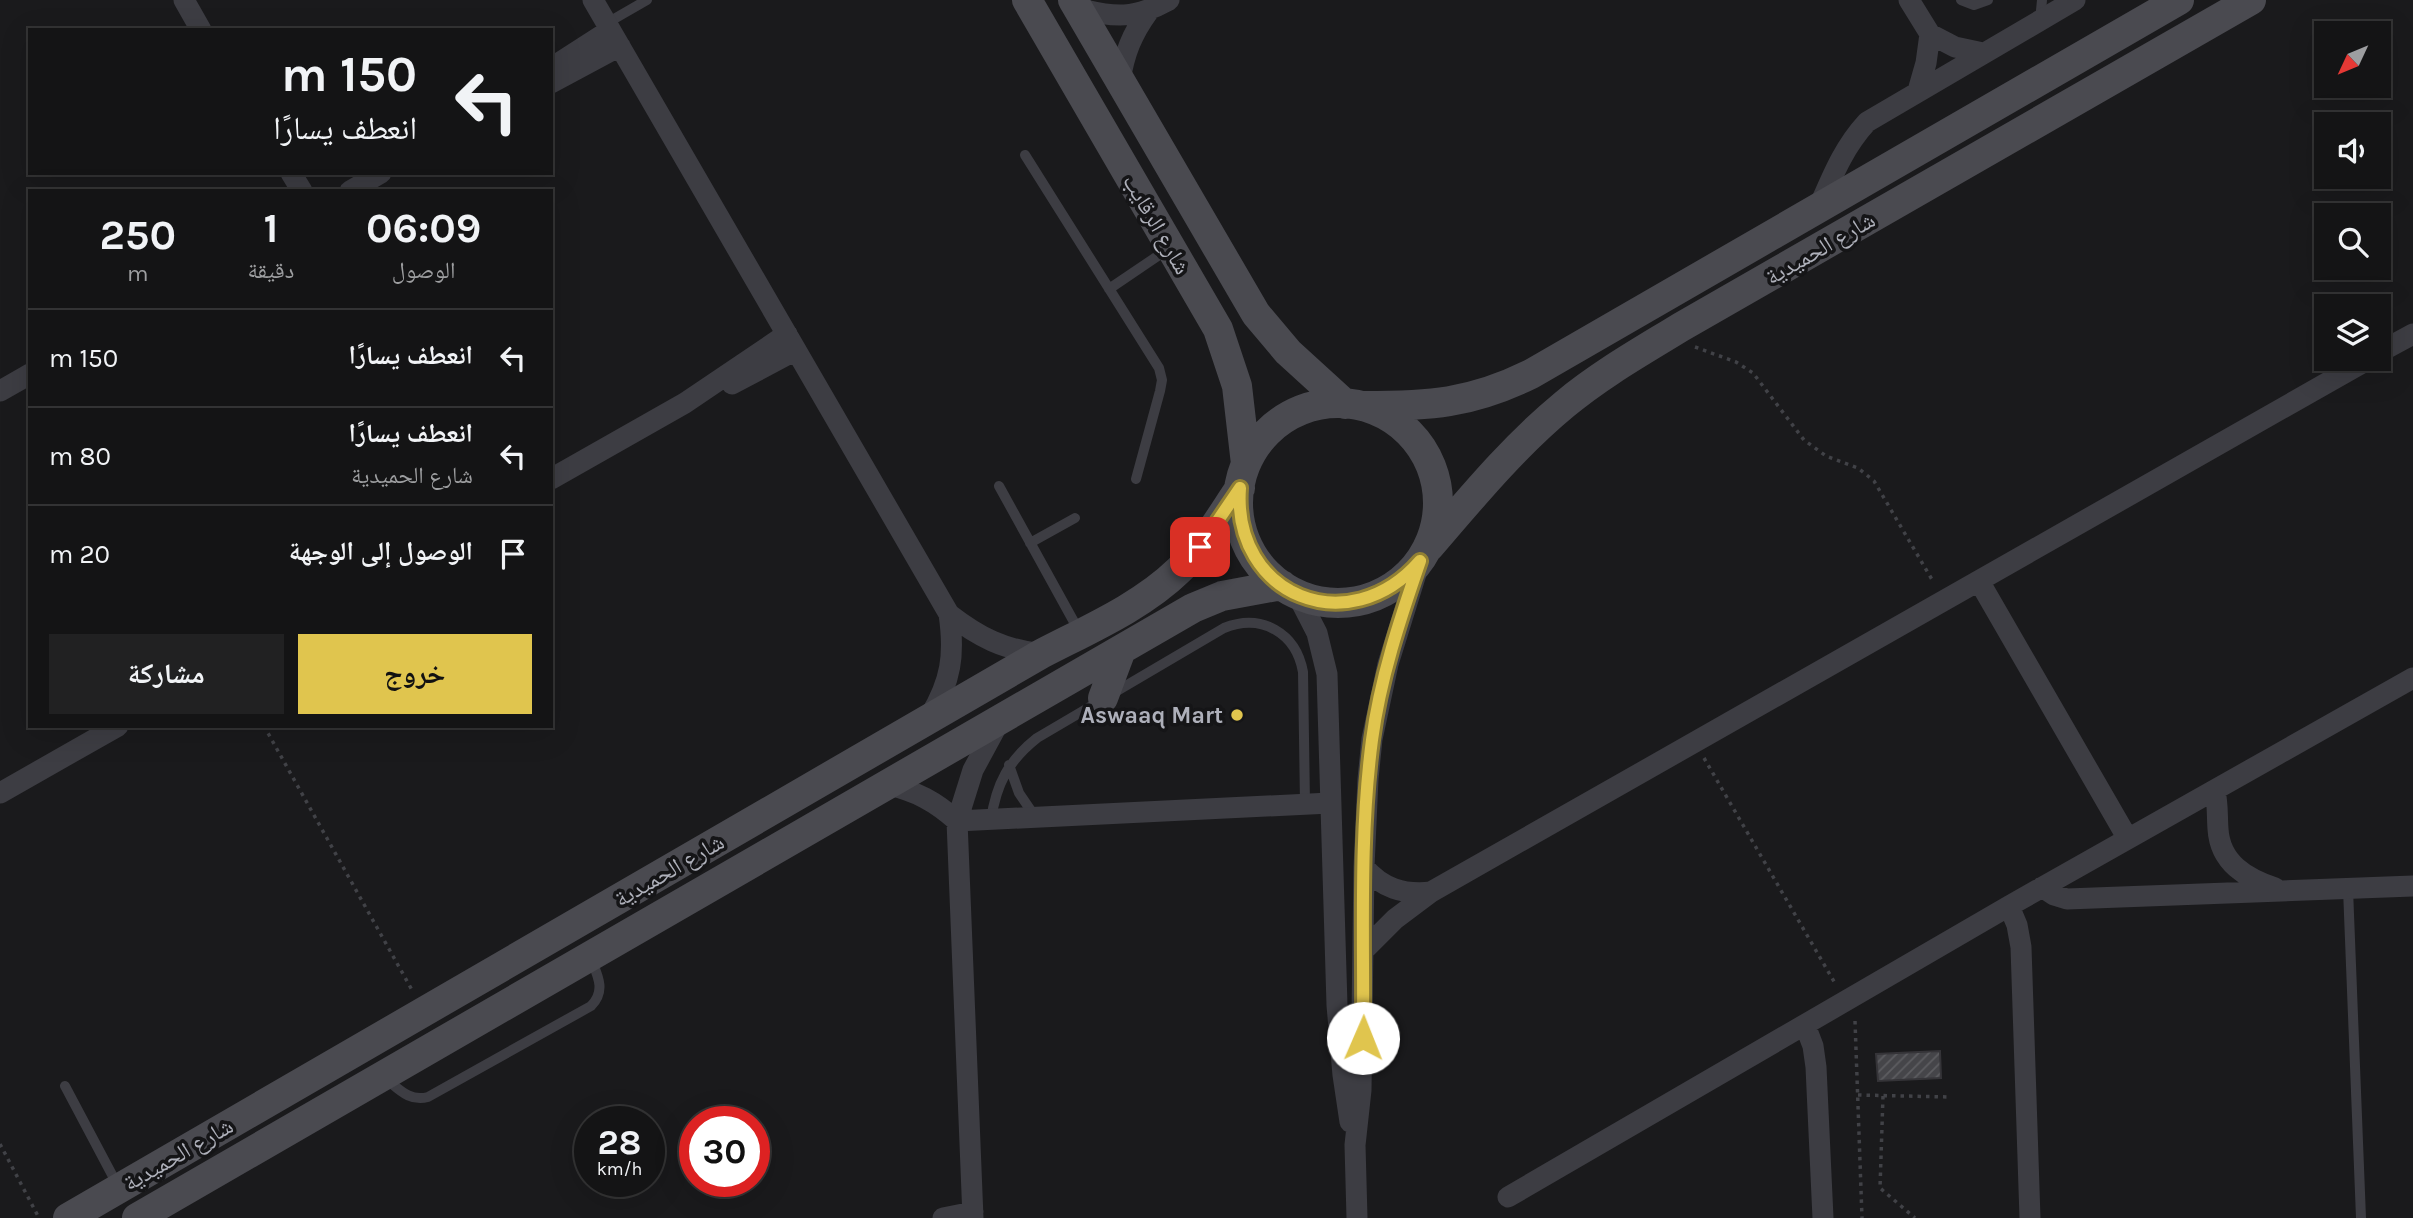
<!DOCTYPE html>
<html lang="ar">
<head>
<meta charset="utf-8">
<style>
  body { margin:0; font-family:Karla,"Noto Naskh Arabic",sans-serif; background:#212122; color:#f1f3f6; direction:rtl; height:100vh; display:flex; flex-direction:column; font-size:26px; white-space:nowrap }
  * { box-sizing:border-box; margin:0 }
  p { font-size:23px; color:#9d9ea0 }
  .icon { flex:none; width:38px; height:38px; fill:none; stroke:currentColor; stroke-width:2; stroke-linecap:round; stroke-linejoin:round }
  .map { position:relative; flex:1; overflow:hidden; direction:ltr }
  .side { position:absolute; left:28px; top:189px; width:525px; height:539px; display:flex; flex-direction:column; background:#141415; border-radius:0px; box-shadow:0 7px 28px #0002,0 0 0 2px #333334; direction:rtl }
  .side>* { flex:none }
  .banner { position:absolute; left:28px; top:28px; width:525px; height:147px; border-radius:0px; box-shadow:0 7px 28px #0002,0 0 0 2px #333334; direction:rtl; background:#141415; color:#f1f3f6; overflow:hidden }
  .needle { width:46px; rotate:226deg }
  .buttons { position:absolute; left:2314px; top:21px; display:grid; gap:14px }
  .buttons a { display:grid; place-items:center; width:77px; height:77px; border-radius:0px; background:#141415; box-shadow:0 7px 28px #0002,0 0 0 2px #333334; font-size:35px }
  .speed { position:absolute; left:574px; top:1106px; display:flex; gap:14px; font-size:35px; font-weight:700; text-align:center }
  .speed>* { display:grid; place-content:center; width:91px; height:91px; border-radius:50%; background:#141415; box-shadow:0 7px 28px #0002,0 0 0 2px #333334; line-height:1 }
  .speed small { font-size:18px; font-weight:400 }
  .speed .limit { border:10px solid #d22; background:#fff; color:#111 }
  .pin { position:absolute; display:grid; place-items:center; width:60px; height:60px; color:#fff; margin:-30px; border-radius:14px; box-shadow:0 4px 10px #0006 }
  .me { position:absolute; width:77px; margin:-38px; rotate:1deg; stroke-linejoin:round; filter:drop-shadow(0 0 5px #0008) }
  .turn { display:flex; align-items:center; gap:24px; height:147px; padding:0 21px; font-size:32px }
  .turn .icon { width:91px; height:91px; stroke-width:2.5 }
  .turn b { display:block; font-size:49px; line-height:60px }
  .eta { display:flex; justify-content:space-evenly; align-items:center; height:119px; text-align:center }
  .eta b { font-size:42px; font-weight:700; line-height:49px }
  .primary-button { display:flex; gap:14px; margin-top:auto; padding:14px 21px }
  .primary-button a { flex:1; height:80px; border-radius:0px; background:#e0c54e; color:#111; font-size:28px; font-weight:700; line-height:80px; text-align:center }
  .primary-button a+a { background:#212122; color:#f1f3f6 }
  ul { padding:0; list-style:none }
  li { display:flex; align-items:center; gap:21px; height:98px; padding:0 21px; border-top:2px solid #333334 }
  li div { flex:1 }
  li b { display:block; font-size:26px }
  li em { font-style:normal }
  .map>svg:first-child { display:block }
  .building { fill:url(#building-hatch); stroke:#353438; stroke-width:2 }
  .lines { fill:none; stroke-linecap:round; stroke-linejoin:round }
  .path { stroke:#414247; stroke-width:3.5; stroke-dasharray:3.5 5; stroke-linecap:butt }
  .lane { stroke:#3d3d43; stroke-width:10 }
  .street { stroke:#3d3d43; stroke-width:21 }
  .secondary { stroke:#4a4a50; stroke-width:30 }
  .route-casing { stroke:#928033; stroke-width:18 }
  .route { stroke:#e0c54e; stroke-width:12 }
  .poi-dot { fill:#e0c54e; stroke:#151517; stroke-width:2.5 }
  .labels { text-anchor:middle; stroke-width:7; stroke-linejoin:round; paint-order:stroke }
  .street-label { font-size:23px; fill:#aeb0ba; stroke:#151517 }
  .poi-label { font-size:23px; font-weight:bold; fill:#aeb0ba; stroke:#151517; text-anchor:end }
</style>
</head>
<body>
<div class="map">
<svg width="2413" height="1218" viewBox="0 0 2413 1218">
  <defs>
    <pattern id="building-hatch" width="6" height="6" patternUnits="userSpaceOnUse" patternTransform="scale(1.75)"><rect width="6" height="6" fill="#454549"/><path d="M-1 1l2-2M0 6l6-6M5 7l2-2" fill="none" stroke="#5d5d61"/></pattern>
  </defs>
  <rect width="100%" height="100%" fill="#1a1a1c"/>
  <path class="building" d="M 1940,1051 L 1941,1078 L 1878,1081 L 1876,1054 Z"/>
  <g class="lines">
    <path class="path" d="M 1695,347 L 1736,362 L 1753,373 L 1804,440 L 1826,456 L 1858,468 L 1874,481 L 1934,583
      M 264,726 L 412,990
      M 1704,758 L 1836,985
      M 1855,1021 L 1862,1218
      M 1858,1095 L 1949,1097
      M 1883,1096 L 1880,1188 L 1915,1218
      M 0,1144 L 39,1218"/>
    <path class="lane" d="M 1961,0 L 1974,5 L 1988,0
      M 2040,21 L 2042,0
      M 607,23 L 647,0
      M 1025,155 L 1159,368 L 1162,380 L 1160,391 L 1136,479
      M 1109,289 L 1168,249
      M 999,486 L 1079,631
      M 1030,543 L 1075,518
      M 1009,765 L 1019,793 L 1036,818
      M 991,820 C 996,784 1009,760 1037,738 L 1224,628 C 1262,613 1296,633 1303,672 L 1305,804
      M 2348,889 L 2361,1218
      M 385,1078 C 399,1089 409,1102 428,1097 L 591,1006 C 606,991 598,976 591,959
      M 65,1086 L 118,1186"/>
    <path class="street" d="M 184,0 L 201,30
      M 593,0 L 949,614 C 955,655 951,681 930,716
      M 1909,0 L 1930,34 L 1955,47 L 1983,53
      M 1077,8 C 1115,18 1135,19 1169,0
      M 551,68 L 610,30
      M 1120,81 C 1124,54 1132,34 1148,12
      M 551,83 L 620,46
      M 1918,91 L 1926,63 L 1930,34
      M 291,173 L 302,191
      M 350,191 L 381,173
      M 1818,209 C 1832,177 1843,148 1867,122 L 2075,0
      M 2378,353 L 2413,334
      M 732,384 L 796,350
      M 0,391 L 30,374
      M 551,479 L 685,403 L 787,334
      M 1979,581 L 2128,839
      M 1297,594 L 1317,633 L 1327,674 L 1337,1005 L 1343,1075 L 1350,1122
      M 949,614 C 980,638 1003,649 1041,654
      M 888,785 C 916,791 936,802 957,821 L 1330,803
      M 2215,791 C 2218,804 2217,816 2218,829 C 2220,863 2246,878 2275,888
      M 0,793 L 118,726
      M 1364,867 C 1382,888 1403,895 1431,892
      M 2042,887 L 2054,895 L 2067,899 L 2413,886
      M 2009,906 L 2017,925 L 2021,947 L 2030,1218
      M 1364,950 L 1395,919 L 1431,892 L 2369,359
      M 1805,1025 L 1813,1046 L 1816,1067 L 1823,1218
      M 1508,1197 L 2009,906 L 2413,678
      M 943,1218 L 973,1212
      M 973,1218 L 957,821 L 973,770 L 999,722
      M 1357,1218 L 1355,1145 L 1361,1090 L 1364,867 L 1368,779 L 1372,739 L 1388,664 L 1420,561"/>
    <path class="secondary" d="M 1027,0 L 1218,329 L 1237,386 L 1246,464
      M 1073,0 L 1256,314 L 1288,352 L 1345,404
      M1238 503a100 100 0 1 1 200 0a100 100 0 1 1-200 0Z
      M 1363,406 C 1429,406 1470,404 1531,374 L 2179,0
      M 1429,547 C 1472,497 1514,446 1565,404 C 1601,374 1642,351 1681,327 L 2251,0
      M 1103,698 L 1121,650
      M 68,1218 L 1041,654 C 1087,630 1141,607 1179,570 C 1204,546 1221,516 1240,488
      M 137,1218 L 1193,608 L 1222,596 L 1282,585"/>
  </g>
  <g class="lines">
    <g class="route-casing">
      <path id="route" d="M 1200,547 L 1240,488 C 1232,596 1349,643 1420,561 C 1400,619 1380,679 1372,740 C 1359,838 1364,939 1363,1038"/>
    </g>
    <use href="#route" class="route"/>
  </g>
  <circle class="poi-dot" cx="1237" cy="715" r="7"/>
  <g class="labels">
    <g class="street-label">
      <text transform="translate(1157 224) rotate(60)" y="8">شارع الرقايب</text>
      <text transform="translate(1820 248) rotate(-30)" y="8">شارع الحميدية</text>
      <text transform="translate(669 870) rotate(-30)" y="8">شارع الحميدية</text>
      <text transform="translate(178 1154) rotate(-30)" y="8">شارع الحميدية</text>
    </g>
    <g class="poi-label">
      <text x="1223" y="723">Aswaaq Mart</text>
    </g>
  </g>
</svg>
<div class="buttons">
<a><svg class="needle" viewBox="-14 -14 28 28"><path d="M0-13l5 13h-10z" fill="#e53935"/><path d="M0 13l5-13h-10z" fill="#9d9ea0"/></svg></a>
<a><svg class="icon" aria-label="sound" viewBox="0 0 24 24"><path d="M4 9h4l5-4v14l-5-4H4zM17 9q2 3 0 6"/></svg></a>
<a><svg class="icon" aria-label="search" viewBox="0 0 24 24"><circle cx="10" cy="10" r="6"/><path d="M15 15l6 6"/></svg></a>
<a><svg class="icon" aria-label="layers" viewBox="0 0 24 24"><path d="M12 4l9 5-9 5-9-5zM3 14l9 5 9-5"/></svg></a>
</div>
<div class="speed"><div>28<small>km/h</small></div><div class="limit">30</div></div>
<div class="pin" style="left:1200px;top:547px;background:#d93025"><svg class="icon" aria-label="arrive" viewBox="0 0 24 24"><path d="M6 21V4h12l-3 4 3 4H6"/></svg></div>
<svg class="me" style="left:1363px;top:1038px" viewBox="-20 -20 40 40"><circle r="19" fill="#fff"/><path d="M0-13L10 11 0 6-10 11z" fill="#e0c54e"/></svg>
<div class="banner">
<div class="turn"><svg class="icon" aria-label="left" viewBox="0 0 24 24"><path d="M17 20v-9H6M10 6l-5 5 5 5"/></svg><div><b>150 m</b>انعطف يسارًا</div></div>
</div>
<section class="side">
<div class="eta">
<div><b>06:09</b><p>الوصول</p></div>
<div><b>1</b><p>دقيقة</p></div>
<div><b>250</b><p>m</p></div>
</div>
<ul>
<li><svg class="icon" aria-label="left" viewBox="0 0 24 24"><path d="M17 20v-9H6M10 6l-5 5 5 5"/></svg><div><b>انعطف يسارًا</b></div><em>150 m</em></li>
<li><svg class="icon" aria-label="left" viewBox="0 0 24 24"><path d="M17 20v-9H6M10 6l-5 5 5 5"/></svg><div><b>انعطف يسارًا</b><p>شارع الحميدية</p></div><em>80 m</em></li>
<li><svg class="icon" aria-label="arrive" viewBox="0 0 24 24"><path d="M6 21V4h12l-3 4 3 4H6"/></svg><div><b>الوصول إلى الوجهة</b></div><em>20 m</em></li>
</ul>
<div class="primary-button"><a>خروج</a><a>مشاركة</a></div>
</section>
</div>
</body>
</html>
